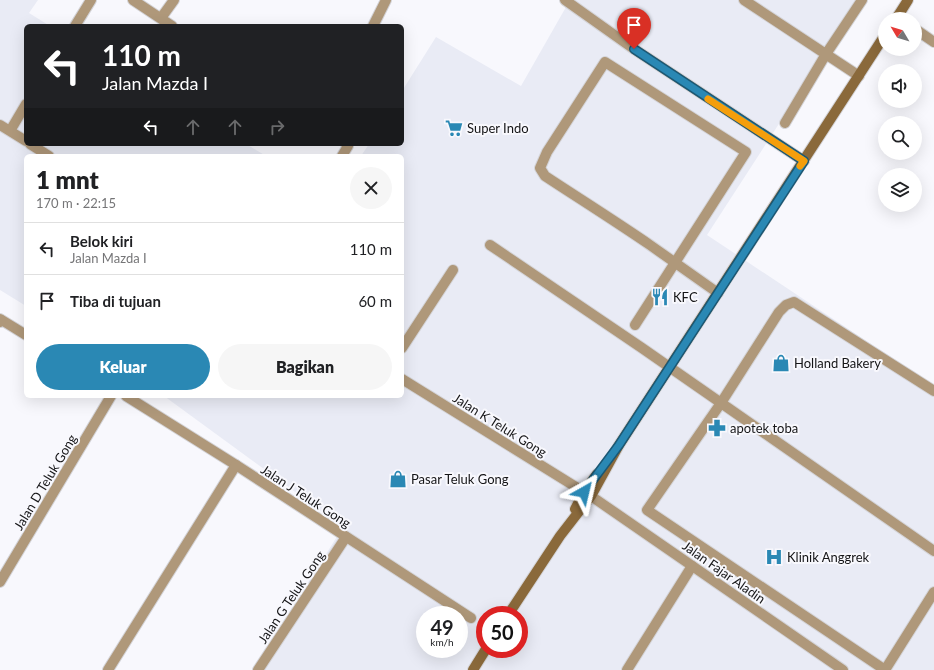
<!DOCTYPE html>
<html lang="id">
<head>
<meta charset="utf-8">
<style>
  body { margin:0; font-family:Lato,sans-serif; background:#f6f6f6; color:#202124; height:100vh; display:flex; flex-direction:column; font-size:15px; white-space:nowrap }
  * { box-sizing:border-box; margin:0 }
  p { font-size:13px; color:#757577 }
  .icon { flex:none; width:22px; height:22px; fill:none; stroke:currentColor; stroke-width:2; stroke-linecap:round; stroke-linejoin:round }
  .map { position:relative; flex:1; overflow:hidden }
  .panel { position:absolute; left:24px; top:154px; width:380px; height:244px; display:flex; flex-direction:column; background:#fff; border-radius:6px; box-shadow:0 4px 16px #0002 }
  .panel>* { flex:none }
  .hud { position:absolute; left:24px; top:24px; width:380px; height:122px; border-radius:6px; box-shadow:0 4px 16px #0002; background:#202124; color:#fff; overflow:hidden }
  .needle { width:26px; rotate:308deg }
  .fabs { position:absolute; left:878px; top:12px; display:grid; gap:8px }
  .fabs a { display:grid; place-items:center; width:44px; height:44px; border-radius:50%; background:#fff; box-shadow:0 4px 16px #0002; font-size:20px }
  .speed { position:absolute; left:416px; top:606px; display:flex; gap:8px; font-size:20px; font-weight:700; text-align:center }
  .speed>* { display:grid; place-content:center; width:52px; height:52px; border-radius:50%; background:#fff; box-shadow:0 4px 16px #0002; line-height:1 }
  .speed small { font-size:10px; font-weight:400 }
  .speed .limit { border:6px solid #d22; background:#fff; color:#111 }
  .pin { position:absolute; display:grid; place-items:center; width:34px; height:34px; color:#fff; margin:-41px -17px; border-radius:50% 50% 50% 0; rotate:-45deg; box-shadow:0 0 4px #0007 }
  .pin .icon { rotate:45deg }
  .me { position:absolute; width:44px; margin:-22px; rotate:37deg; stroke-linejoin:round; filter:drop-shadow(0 0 3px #0008) }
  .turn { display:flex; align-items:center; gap:14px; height:84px; padding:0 12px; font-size:18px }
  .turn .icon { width:52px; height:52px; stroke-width:2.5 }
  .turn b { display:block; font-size:28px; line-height:34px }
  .lanes { display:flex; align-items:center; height:38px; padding:0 12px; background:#0003; justify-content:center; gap:20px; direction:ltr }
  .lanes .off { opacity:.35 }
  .round { display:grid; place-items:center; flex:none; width:42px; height:42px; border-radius:21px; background:#f6f6f6 }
  .head { display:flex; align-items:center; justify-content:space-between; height:68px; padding:0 12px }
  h1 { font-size:24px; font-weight:800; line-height:30px }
  .cta { display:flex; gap:8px; margin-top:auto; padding:8px 12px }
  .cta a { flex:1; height:46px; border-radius:24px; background:#2a88b4; color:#fff; font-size:16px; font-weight:800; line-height:46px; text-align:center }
  .cta a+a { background:#f6f6f6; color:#202124 }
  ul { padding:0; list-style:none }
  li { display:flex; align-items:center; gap:12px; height:52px; padding:0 12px; border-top:1px solid #e0e0e0 }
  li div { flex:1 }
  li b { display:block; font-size:15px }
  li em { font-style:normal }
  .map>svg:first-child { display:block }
  .built { fill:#e9ebf5; fill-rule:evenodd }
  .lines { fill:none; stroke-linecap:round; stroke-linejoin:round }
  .service-casing { stroke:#d4d4d8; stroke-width:12 }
  .minor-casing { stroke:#d4d4d8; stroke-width:12 }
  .tertiary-casing { stroke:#d4d4d8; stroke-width:12 }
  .secondary-casing { stroke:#d4d4d8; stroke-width:12 }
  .service { stroke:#af987a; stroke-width:10 }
  .minor { stroke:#af987a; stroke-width:10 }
  .tertiary { stroke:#af987a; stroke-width:10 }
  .secondary { stroke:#8a693b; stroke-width:10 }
  .route-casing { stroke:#1b5875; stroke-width:10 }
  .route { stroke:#2a88b4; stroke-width:7 }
  .slow { stroke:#f59e0b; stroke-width:7 }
  .labels { text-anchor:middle; stroke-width:4; stroke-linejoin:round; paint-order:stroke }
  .poi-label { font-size:13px; fill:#151517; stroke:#f8f8fd; text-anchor:start }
  .street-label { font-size:13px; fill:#151517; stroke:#f8f8fd }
</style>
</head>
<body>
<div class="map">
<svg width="934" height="670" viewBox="0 0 934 670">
  <rect width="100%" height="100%" fill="#f8f8fd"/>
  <path class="built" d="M 0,0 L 38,0 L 29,13 L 50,26 L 26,26 L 26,144 L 246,144 L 266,156 L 26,156 L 26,306 L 0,290 Z
    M 570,0 L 859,0 L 707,235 L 934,386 L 934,670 L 253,670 L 343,527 L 164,396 L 402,396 L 402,156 L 361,156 L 369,144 L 402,144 L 402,91 L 436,37 L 521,86 ZM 425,615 L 459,615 L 459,649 L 425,649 ZM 485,615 L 519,615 L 519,649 L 485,649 Z"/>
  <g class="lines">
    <g class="service-casing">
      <path id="service" d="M 915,29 L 934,42
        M 0,319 L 26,335
        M 635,325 L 746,152 L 605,62 L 547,152 L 540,168 L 545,176 C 580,199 615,221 650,245 C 673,261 695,277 718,293
        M 402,348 L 453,270
        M 126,396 L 236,465 L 471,618
        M 627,670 L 692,566"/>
    </g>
    <g class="minor-casing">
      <path id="minor" d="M 133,0 L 172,26
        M 565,0 L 634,49 L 804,161
        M 744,0 L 859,76
        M 161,18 L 174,0
        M 75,26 L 91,0
        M 373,26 L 386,0
        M 785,123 L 826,54 L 862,0
        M 0,125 L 26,141
        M 10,131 L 26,104
        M 30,144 L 49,156
        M 342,156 L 348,146 L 346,144
        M 490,245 L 642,348 L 934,551
        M 0,322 L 1,320
        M 402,379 L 584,492
        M 0,582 L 111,396
        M 108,670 L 236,465
        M 258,670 L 346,537
        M 885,670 L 647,510 L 721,403 L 779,312 L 786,305 L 794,302 L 934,391
        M 885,670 L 934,592"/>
    </g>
    <g class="tertiary-casing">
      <path id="tertiary" d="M 591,496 L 843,670"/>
    </g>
    <g class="secondary-casing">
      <path id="secondary" d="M 896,19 L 908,0
        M 575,509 L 584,492 L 597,474
        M 508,615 L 560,536 L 591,496 L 619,445 L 885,35
        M 473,670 L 486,649"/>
    </g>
    <use href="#service" class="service"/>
    <use href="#minor" class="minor"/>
    <use href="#tertiary" class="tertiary"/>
    <use href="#secondary" class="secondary"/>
  </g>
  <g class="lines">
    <g class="route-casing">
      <path id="route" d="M 584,492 L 619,445 L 804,161 L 634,49"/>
    </g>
    <use href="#route" class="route"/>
    <path class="slow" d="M 708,99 L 804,161 L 800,166"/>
  </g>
  <defs>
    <g id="supermarket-bare" transform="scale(1.38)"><path d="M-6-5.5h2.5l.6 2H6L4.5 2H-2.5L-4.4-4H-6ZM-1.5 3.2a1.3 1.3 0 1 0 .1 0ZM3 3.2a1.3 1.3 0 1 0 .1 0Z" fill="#2a88b4" stroke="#f8f8fd" stroke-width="2.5" paint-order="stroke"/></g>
    <g id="restaurant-bare" transform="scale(1.38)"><path d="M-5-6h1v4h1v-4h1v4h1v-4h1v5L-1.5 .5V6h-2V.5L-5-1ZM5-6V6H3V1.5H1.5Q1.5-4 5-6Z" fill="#2a88b4" stroke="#f8f8fd" stroke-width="2.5" paint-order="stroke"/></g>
    <g id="shop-bare" transform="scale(1.38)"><path d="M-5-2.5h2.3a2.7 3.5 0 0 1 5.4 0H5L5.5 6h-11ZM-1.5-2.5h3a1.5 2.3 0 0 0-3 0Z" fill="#2a88b4" stroke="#f8f8fd" stroke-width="2.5" paint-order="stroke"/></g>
    <g id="pharmacy-bare" transform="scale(1.38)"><path d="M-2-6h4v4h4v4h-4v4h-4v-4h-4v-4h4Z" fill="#2a88b4" stroke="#f8f8fd" stroke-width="2.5" paint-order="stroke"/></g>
    <g id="hospital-bare" transform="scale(1.38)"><path d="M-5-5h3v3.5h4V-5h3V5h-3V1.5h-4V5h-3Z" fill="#2a88b4" stroke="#f8f8fd" stroke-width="2.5" paint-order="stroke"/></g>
  </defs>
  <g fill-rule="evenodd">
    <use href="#supermarket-bare" x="454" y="128"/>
    <use href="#restaurant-bare" x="660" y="297"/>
    <use href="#shop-bare" x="781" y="363"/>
    <use href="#pharmacy-bare" x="717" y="428"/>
    <use href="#shop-bare" x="398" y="479"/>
    <use href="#hospital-bare" x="774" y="557"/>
  </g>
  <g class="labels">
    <g class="poi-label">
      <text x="467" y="133">Super Indo</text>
      <text x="673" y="302">KFC</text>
      <text x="794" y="368">Holland Bakery</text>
      <text x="730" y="433">apotek toba</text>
      <text x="411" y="484">Pasar Teluk Gong</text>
      <text x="787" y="562">Klinik Anggrek</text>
    </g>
    <g class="street-label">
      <text transform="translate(500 425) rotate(32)" y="5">Jalan K Teluk Gong</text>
      <text transform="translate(45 482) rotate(-59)" y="5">Jalan D Teluk Gong</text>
      <text transform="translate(306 496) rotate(33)" y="5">Jalan J Teluk Gong</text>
      <text transform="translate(724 572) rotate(35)" y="5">Jalan Fajar Aladin</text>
      <text transform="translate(291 597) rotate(-56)" y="5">Jalan G Teluk Gong</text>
    </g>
  </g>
</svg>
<div class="fabs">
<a><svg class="needle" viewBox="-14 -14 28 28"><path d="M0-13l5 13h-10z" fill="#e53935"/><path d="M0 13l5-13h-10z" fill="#757577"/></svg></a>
<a><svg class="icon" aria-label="sound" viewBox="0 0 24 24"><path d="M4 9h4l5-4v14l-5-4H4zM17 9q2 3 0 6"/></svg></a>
<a><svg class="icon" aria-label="search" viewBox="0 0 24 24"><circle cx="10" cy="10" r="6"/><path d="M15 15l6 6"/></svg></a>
<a><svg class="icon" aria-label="layers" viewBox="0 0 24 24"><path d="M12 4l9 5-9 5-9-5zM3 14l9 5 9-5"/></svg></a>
</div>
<div class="speed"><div>49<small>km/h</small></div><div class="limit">50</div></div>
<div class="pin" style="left:634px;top:49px;background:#d93025"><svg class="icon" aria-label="arrive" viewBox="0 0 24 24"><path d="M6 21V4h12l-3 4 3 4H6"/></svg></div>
<svg class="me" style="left:584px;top:492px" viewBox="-20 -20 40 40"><path d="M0-17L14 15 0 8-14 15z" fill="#2a88b4" stroke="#fff" stroke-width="4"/></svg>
<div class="hud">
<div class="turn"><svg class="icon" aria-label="left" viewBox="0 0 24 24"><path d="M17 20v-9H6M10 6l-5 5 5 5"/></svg><div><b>110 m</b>Jalan Mazda I</div></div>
<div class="lanes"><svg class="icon" aria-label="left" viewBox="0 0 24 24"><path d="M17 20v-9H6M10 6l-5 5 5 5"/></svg><svg class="icon off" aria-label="ahead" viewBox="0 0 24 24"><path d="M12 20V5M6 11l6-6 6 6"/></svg><svg class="icon off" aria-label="ahead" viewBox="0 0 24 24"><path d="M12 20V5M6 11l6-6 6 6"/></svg><svg class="icon off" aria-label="right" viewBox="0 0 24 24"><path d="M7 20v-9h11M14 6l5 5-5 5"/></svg></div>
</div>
<section class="panel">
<div class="head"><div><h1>1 mnt</h1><p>170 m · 22:15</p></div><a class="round"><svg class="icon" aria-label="close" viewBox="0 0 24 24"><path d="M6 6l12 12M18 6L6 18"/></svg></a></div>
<ul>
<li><svg class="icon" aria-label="left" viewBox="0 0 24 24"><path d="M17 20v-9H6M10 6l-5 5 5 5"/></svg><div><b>Belok kiri</b><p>Jalan Mazda I</p></div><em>110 m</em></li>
<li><svg class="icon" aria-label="arrive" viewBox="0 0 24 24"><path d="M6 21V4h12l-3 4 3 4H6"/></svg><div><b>Tiba di tujuan</b></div><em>60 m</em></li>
</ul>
<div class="cta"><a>Keluar</a><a>Bagikan</a></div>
</section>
</div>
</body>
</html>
